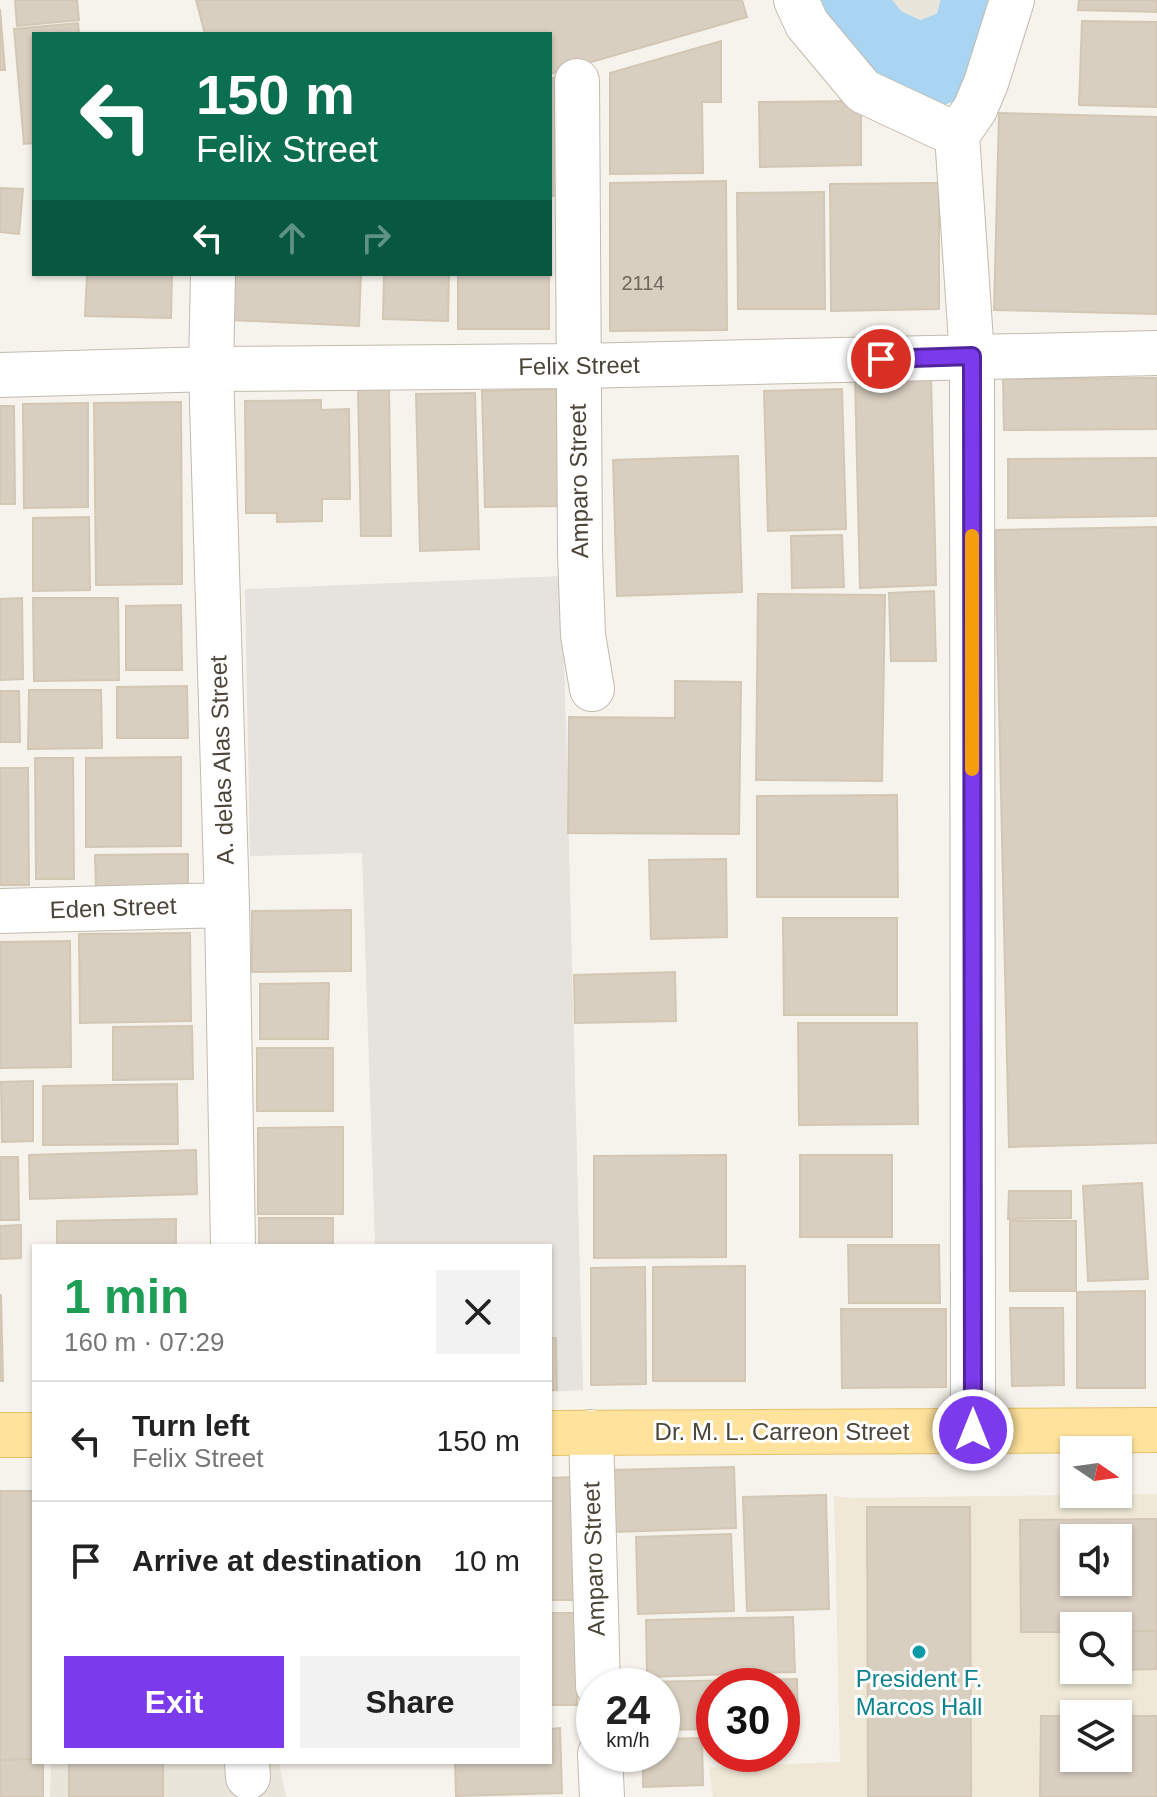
<!DOCTYPE html>
<html lang="en">
<head>
<meta charset="utf-8">
<style>
  body { margin:0; font-family:Helvetica,sans-serif; background:#f2f2f2; color:#222; height:100vh; display:flex; flex-direction:column; font-size:30px; white-space:nowrap }
  * { box-sizing:border-box; margin:0 }
  p { font-size:26px; color:#767676 }
  .icon { flex:none; width:44px; height:44px; fill:none; stroke:currentColor; stroke-width:2; stroke-linecap:round; stroke-linejoin:round }
  .map { position:relative; flex:1; overflow:hidden }
  .sheet { position:absolute; left:32px; top:1244px; width:520px; height:520px; display:flex; flex-direction:column; background:#fff; border-radius:0px; box-shadow:0 2px 6px #0004 }
  .sheet>* { flex:none }
  .guide { position:absolute; left:32px; top:32px; width:520px; height:244px; border-radius:0px; box-shadow:0 2px 6px #0004; background:#0b6e4f; color:#fff; overflow:hidden }
  .needle { width:52px; rotate:103deg }
  .fabs { position:absolute; left:1060px; top:1436px; display:grid; gap:16px }
  .fabs a { display:grid; place-items:center; width:72px; height:72px; border-radius:0px; background:#fff; box-shadow:0 2px 6px #0004; font-size:40px }
  .speed { position:absolute; left:576px; top:1668px; display:flex; gap:16px; font-size:40px; font-weight:700; text-align:center }
  .speed>* { display:grid; place-content:center; width:104px; height:104px; border-radius:50%; background:#fff; box-shadow:0 2px 6px #0004; line-height:1 }
  .speed small { font-size:20px; font-weight:400 }
  .speed .limit { border:12px solid #d22; background:#fff; color:#111 }
  .pin { position:absolute; display:grid; place-items:center; width:68px; height:68px; color:#fff; margin:-34px; border:4px solid #fff; border-radius:50%; box-shadow:0 2px 8px #0007 }
  .me { position:absolute; width:88px; margin:-44px; rotate:0deg; stroke-linejoin:round; filter:drop-shadow(0 0 6px #0008) }
  .turn { display:flex; align-items:center; gap:28px; height:168px; padding:0 32px; font-size:36px }
  .turn .icon { width:104px; height:104px; stroke-width:2.5 }
  .turn b { display:block; font-size:56px; line-height:68px }
  .lanes { display:flex; align-items:center; height:76px; padding:0 32px; background:#0003; justify-content:center; gap:40px; direction:ltr }
  .lanes .off { opacity:.35 }
  .round { display:grid; place-items:center; flex:none; width:84px; height:84px; border-radius:0px; background:#f2f2f2 }
  .headline { display:flex; align-items:center; justify-content:space-between; height:136px; padding:0 32px }
  h1 { font-size:48px; font-weight:700; line-height:60px; color:#1e9e55 }
  .button { display:flex; gap:16px; margin-top:auto; padding:16px 32px }
  .button a { flex:1; height:92px; border-radius:0px; background:#7c3aed; color:#fff; font-size:32px; font-weight:700; line-height:92px; text-align:center }
  .button a+a { background:#f2f2f2; color:#222 }
  ul { padding:0; list-style:none }
  li { display:flex; align-items:center; gap:24px; height:120px; padding:0 32px; border-top:2px solid #e0e0e0 }
  li div { flex:1 }
  li b { display:block; font-size:30px }
  li em { font-style:normal }
  .map>svg:first-child { display:block }
  .residential { fill:#eae5da }
  .industrial { fill:#e6e2dd }
  .education { fill:#efe8d6; fill-rule:evenodd }
  .lines { fill:none; stroke-linecap:round; stroke-linejoin:round }
  .river { stroke:#a9d4f2; stroke-width:88 }
  .building { fill:#d8cfc1; stroke:#d3c7b4; stroke-width:2; fill-rule:evenodd }
  .minor-casing { stroke:#c2bbae; stroke-width:46 }
  .major-casing { stroke:#e6c16a; stroke-width:46 }
  .minor { stroke:#fff; stroke-width:44 }
  .major { stroke:#ffe39c; stroke-width:44 }
  .route-casing { stroke:#51269a; stroke-width:20 }
  .route { stroke:#7c3aed; stroke-width:14 }
  .slow { stroke:#f59e0b; stroke-width:14 }
  .culture-dot { fill:#0f9aa8; stroke:#fff; stroke-width:3 }
  .labels { text-anchor:middle; stroke-width:6; stroke-linejoin:round; paint-order:stroke }
  .number-label { font-size:20px; fill:#6e675b }
  .street-label { font-size:24px; fill:#4b4439; stroke:#fff }
  .culture-label { font-size:24px; fill:#0d838f; stroke:#fff }
</style>
</head>
<body>
<div class="map">
<svg width="1157" height="1797" viewBox="0 0 1157 1797">
  <rect width="100%" height="100%" fill="#f6f3ec"/>
  <path class="residential" d="M 874,0 L 970,0 L 947,40 L 909,43 Z
    M 51,1762 L 279,1762 L 286,1797 L 50,1797 Z"/>
  <path class="industrial" d="M 562,576 L 583,1390 L 550,1392 L 550,1246 L 375,1246 L 362,853 L 250,856 L 245,589 Z"/>
  <path class="education" d="M 1157,1494 L 1157,1797 L 713,1797 L 709,1767 L 840,1762 L 834,1496 L 850,1498 ZM 1074,1538 L 1118,1538 L 1118,1582 L 1074,1582 ZM 1074,1626 L 1118,1626 L 1118,1670 L 1074,1670 ZM 1074,1714 L 1118,1714 L 1118,1758 L 1074,1758 Z"/>
  <g class="lines">
    <path class="river" d="M 835,0 L 874,47 L 919,68 L 974,46 L 986,0"/>
  </g>
  <path class="building" d="M 15,0 L 77,0 L 79,20 L 17,26 Z
    M 196,0 L 742,0 L 747,17 L 550,74 L 550,34 L 205,34 Z
    M 1079,0 L 1157,0 L 1157,12 L 1078,10 Z
    M 0,9 L 5,70 L 0,70 Z
    M 1082,21 L 1157,22 L 1157,107 L 1079,105 Z
    M 78,23 L 79,34 L 34,34 L 34,143 L 24,144 L 14,29 Z
    M 721,41 L 721,102 L 702,102 L 703,173 L 610,174 L 610,73 Z
    M 557,77 L 557,196 L 550,196 L 550,79 Z
    M 861,101 L 861,165 L 760,167 L 759,102 Z
    M 999,113 L 1157,117 L 1157,314 L 994,310 Z
    M 726,181 L 727,330 L 610,331 L 610,183 Z
    M 939,183 L 939,309 L 831,311 L 830,184 Z
    M 0,188 L 23,189 L 19,234 L 0,232 Z
    M 824,192 L 825,309 L 738,309 L 737,193 Z
    M 87,274 L 172,274 L 171,318 L 85,316 Z
    M 232,274 L 361,274 L 359,326 L 230,320 Z
    M 384,274 L 449,274 L 448,321 L 383,319 Z
    M 458,274 L 549,274 L 549,329 L 458,329 Z
    M 931,376 L 936,585 L 860,588 L 855,377 Z
    M 1157,378 L 1157,429 L 1004,430 L 1003,379 Z
    M 389,389 L 391,536 L 361,536 L 358,390 Z
    M 558,389 L 561,506 L 485,507 L 482,391 Z
    M 842,389 L 846,529 L 768,531 L 764,391 Z
    M 475,393 L 479,549 L 420,551 L 416,394 Z
    M 321,400 L 321,410 L 349,409 L 350,499 L 322,499 L 322,521 L 277,522 L 277,513 L 246,513 L 245,401 Z
    M 181,402 L 182,584 L 96,585 L 94,403 Z
    M 88,403 L 88,507 L 24,508 L 23,404 Z
    M 0,406 L 14,406 L 15,504 L 0,504 Z
    M 738,456 L 742,592 L 617,596 L 613,460 Z
    M 1157,458 L 1157,516 L 1008,518 L 1008,459 Z
    M 89,517 L 90,590 L 33,591 L 33,518 Z
    M 1157,527 L 1157,1143 L 1009,1147 L 995,530 Z
    M 842,535 L 844,587 L 792,588 L 791,536 Z
    M 934,591 L 936,661 L 891,661 L 889,593 Z
    M 758,594 L 885,595 L 882,781 L 756,780 Z
    M 22,598 L 23,679 L 0,680 L 0,599 Z
    M 33,598 L 118,598 L 119,680 L 34,681 Z
    M 181,605 L 182,670 L 126,670 L 126,606 Z
    M 675,681 L 741,682 L 739,834 L 568,833 L 569,717 L 675,718 Z
    M 187,686 L 188,738 L 117,738 L 117,687 Z
    M 29,690 L 101,690 L 102,748 L 28,749 Z
    M 0,691 L 19,691 L 20,742 L 0,742 Z
    M 181,757 L 181,846 L 86,847 L 86,758 Z
    M 35,758 L 73,758 L 74,879 L 36,879 Z
    M 0,768 L 28,768 L 29,885 L 0,885 Z
    M 897,795 L 898,897 L 757,897 L 757,796 Z
    M 188,854 L 188,886 L 96,887 L 95,855 Z
    M 726,859 L 727,937 L 651,939 L 649,860 Z
    M 351,910 L 351,971 L 252,972 L 252,911 Z
    M 783,918 L 897,918 L 897,1015 L 784,1015 Z
    M 190,933 L 191,1021 L 80,1023 L 79,934 Z
    M 70,941 L 71,1067 L 0,1068 L 0,942 Z
    M 675,972 L 676,1021 L 575,1023 L 574,975 Z
    M 329,983 L 328,1039 L 260,1039 L 260,984 Z
    M 798,1023 L 917,1023 L 918,1124 L 799,1125 Z
    M 192,1026 L 193,1079 L 113,1080 L 113,1027 Z
    M 257,1048 L 333,1048 L 333,1111 L 257,1111 Z
    M 33,1081 L 33,1141 L 2,1142 L 1,1082 Z
    M 177,1084 L 178,1144 L 43,1145 L 43,1086 Z
    M 343,1127 L 343,1214 L 258,1214 L 258,1128 Z
    M 196,1150 L 197,1194 L 30,1199 L 29,1155 Z
    M 726,1155 L 726,1257 L 594,1258 L 594,1156 Z
    M 800,1155 L 892,1155 L 892,1237 L 800,1237 Z
    M 0,1157 L 18,1157 L 19,1220 L 0,1220 Z
    M 1142,1183 L 1148,1279 L 1088,1281 L 1083,1186 Z
    M 1009,1191 L 1071,1191 L 1071,1218 L 1008,1219 Z
    M 259,1218 L 333,1218 L 333,1246 L 259,1246 Z
    M 176,1219 L 176,1246 L 57,1246 L 57,1221 Z
    M 1010,1221 L 1076,1221 L 1076,1291 L 1010,1291 Z
    M 21,1225 L 21,1258 L 0,1259 L 0,1226 Z
    M 848,1245 L 939,1245 L 940,1303 L 849,1303 Z
    M 745,1266 L 745,1381 L 653,1381 L 653,1267 Z
    M 645,1267 L 646,1384 L 591,1385 L 591,1268 Z
    M 1145,1291 L 1145,1388 L 1077,1388 L 1077,1292 Z
    M 0,1295 L 1,1295 L 3,1381 L 0,1381 Z
    M 1010,1308 L 1063,1308 L 1064,1385 L 1012,1386 Z
    M 841,1309 L 946,1309 L 946,1387 L 842,1388 Z
    M 550,1338 L 556,1338 L 557,1390 L 550,1390 Z
    M 734,1467 L 736,1528 L 613,1532 L 612,1470 Z
    M 577,1477 L 580,1600 L 550,1600 L 550,1478 Z
    M 0,1491 L 34,1491 L 34,1759 L 0,1760 Z
    M 826,1495 L 829,1609 L 747,1611 L 743,1497 Z
    M 867,1507 L 970,1507 L 971,1797 L 868,1797 Z
    M 1157,1519 L 1157,1631 L 1118,1631 L 1118,1626 L 1074,1626 L 1074,1632 L 1021,1632 L 1020,1520 ZM 1074,1538 L 1118,1538 L 1118,1582 L 1074,1582 Z
    M 731,1534 L 734,1611 L 638,1614 L 636,1537 Z
    M 550,1613 L 577,1613 L 577,1705 L 550,1705 Z
    M 793,1617 L 795,1672 L 647,1677 L 646,1620 Z
    M 1121,1631 L 1157,1631 L 1156,1669 L 1120,1670 Z
    M 797,1679 L 798,1727 L 782,1727 L 782,1686 L 714,1686 L 714,1729 L 662,1730 L 662,1686 L 640,1686 L 639,1682 Z
    M 1041,1716 L 1074,1716 L 1074,1758 L 1118,1758 L 1118,1716 L 1157,1716 L 1157,1797 L 1040,1797 Z
    M 560,1728 L 562,1793 L 456,1796 L 455,1762 L 550,1762 L 550,1729 Z
    M 702,1738 L 703,1785 L 643,1787 L 643,1754 L 662,1754 L 662,1739 Z
    M 34,1759 L 34,1762 L 43,1762 L 43,1797 L 0,1797 L 0,1760 Z
    M 69,1762 L 163,1762 L 163,1797 L 69,1797 Z"/>
  <g class="lines">
    <g class="minor-casing">
      <path id="minor" d="M 796,0 L 807,24 L 863,91 L 957,135 L 975,109 L 986,83 L 1012,0
        M 577,81 L 580,553 L 583,635 L 592,689
        M 957,135 L 972,356 L 973,1430
        M 213,274 L 211,369 L 227,905 L 233,1246
        M 0,375 L 211,369 L 578,366 L 1157,353
        M 0,911 L 227,905
        M 591,1432 L 598,1686
        M 600,1754 L 602,1797
        M 247,1762 L 248,1777"/>
    </g>
    <g class="major-casing">
      <path id="major" d="M 550,1433 L 1157,1430
        M 0,1435 L 34,1435"/>
    </g>
    <use href="#minor" class="minor"/>
    <use href="#major" class="major"/>
  </g>
  <g class="lines">
    <g class="route-casing">
      <path id="route" d="M 881,359 L 972,356 L 973,1430"/>
    </g>
    <use href="#route" class="route"/>
    <path class="slow" d="M 972,536 L 972,769"/>
  </g>
  <circle class="culture-dot" cx="919" cy="1652" r="8"/>
  <g class="labels">
    <g class="number-label">
      <text x="643" y="290">2114</text>
    </g>
    <g class="street-label">
      <text transform="translate(579 366) rotate(-1)" y="8">Felix Street</text>
      <text transform="translate(579 481) rotate(-91)" y="8">Amparo Street</text>
      <text transform="translate(222 760) rotate(-92)" y="8">A. delas Alas Street</text>
      <text transform="translate(113 908) rotate(-2)" y="8">Eden Street</text>
      <text x="782" y="1440">Dr. M. L. Carreon Street</text>
      <text transform="translate(594 1559) rotate(-92)" y="8">Amparo Street</text>
    </g>
    <g class="culture-label">
      <text x="919" y="1687">President F.<tspan x="919" dy="28">Marcos Hall</tspan></text>
    </g>
  </g>
</svg>
<div class="fabs">
<a><svg class="needle" viewBox="-14 -14 28 28"><path d="M0-13l5 13h-10z" fill="#e53935"/><path d="M0 13l5-13h-10z" fill="#767676"/></svg></a>
<a><svg class="icon" aria-label="sound" viewBox="0 0 24 24"><path d="M4 9h4l5-4v14l-5-4H4zM17 9q2 3 0 6"/></svg></a>
<a><svg class="icon" aria-label="search" viewBox="0 0 24 24"><circle cx="10" cy="10" r="6"/><path d="M15 15l6 6"/></svg></a>
<a><svg class="icon" aria-label="layers" viewBox="0 0 24 24"><path d="M12 4l9 5-9 5-9-5zM3 14l9 5 9-5"/></svg></a>
</div>
<div class="speed"><div>24<small>km/h</small></div><div class="limit">30</div></div>
<div class="pin" style="left:881px;top:359px;background:#d93025"><svg class="icon" aria-label="arrive" viewBox="0 0 24 24"><path d="M6 21V4h12l-3 4 3 4H6"/></svg></div>
<svg class="me" style="left:973px;top:1430px" viewBox="-20 -20 40 40"><circle r="17" fill="#7c3aed" stroke="#fff" stroke-width="3"/><path d="M0-11L8 9 0 5-8 9z" fill="#fff"/></svg>
<div class="guide">
<div class="turn"><svg class="icon" aria-label="left" viewBox="0 0 24 24"><path d="M17 20v-9H6M10 6l-5 5 5 5"/></svg><div><b>150 m</b>Felix Street</div></div>
<div class="lanes"><svg class="icon" aria-label="left" viewBox="0 0 24 24"><path d="M17 20v-9H6M10 6l-5 5 5 5"/></svg><svg class="icon off" aria-label="ahead" viewBox="0 0 24 24"><path d="M12 20V5M6 11l6-6 6 6"/></svg><svg class="icon off" aria-label="right" viewBox="0 0 24 24"><path d="M7 20v-9h11M14 6l5 5-5 5"/></svg></div>
</div>
<section class="sheet">
<div class="headline"><div><h1>1 min</h1><p>160 m · 07:29</p></div><a class="round"><svg class="icon" aria-label="close" viewBox="0 0 24 24"><path d="M6 6l12 12M18 6L6 18"/></svg></a></div>
<ul>
<li><svg class="icon" aria-label="left" viewBox="0 0 24 24"><path d="M17 20v-9H6M10 6l-5 5 5 5"/></svg><div><b>Turn left</b><p>Felix Street</p></div><em>150 m</em></li>
<li><svg class="icon" aria-label="arrive" viewBox="0 0 24 24"><path d="M6 21V4h12l-3 4 3 4H6"/></svg><div><b>Arrive at destination</b></div><em>10 m</em></li>
</ul>
<div class="button"><a>Exit</a><a>Share</a></div>
</section>
</div>
</body>
</html>
